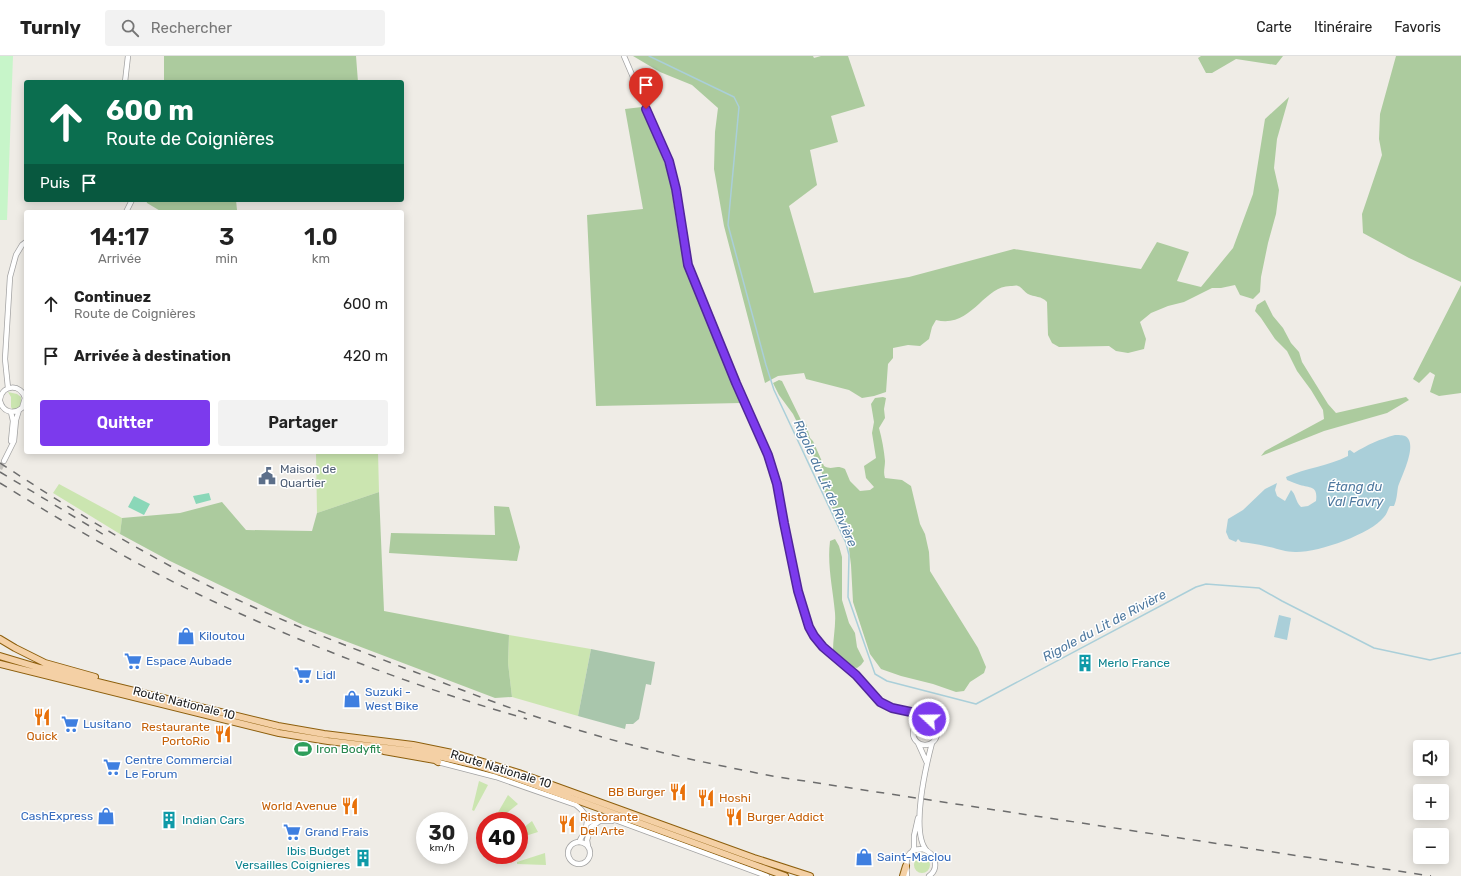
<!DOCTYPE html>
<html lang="fr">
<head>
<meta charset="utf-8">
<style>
  body { margin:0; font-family:Rubik,sans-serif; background:#f2f2f2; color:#222; height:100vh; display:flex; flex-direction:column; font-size:15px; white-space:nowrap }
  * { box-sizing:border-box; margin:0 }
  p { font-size:13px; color:#767676 }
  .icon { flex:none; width:22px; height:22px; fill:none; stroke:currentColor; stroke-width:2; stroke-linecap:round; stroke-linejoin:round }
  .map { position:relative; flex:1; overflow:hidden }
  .sheet { position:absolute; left:24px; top:154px; width:380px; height:244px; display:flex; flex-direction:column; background:#fff; border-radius:4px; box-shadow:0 2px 10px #0003 }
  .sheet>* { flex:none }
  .guide { position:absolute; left:24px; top:24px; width:380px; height:122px; border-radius:4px; box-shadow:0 2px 10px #0003; background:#0b6e4f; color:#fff; overflow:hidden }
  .controls { position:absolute; left:1413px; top:684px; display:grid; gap:8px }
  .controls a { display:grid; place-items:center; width:36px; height:36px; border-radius:4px; background:#fff; box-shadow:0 2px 10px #0003; font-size:20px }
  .speed { position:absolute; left:416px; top:756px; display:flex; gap:8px; font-size:20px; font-weight:700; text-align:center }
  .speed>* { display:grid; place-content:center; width:52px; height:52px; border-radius:50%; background:#fff; box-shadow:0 2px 10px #0003; line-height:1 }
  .speed small { font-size:10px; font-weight:400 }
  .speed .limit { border:6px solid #d22; background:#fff; color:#111 }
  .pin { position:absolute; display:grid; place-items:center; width:34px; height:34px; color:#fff; margin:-41px -17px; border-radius:50% 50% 50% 0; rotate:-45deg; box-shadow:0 0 4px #0007 }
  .pin .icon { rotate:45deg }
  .me { position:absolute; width:44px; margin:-22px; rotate:291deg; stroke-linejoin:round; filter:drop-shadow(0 0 3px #0008) }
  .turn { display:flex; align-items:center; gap:14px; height:84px; padding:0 16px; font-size:18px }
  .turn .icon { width:52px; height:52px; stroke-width:2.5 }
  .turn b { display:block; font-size:28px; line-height:34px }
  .then { display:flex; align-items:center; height:38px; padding:0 16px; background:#0003; gap:8px; font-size:15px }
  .eta { display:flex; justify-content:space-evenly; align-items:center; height:68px; text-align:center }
  .eta b { font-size:24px; font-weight:600; line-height:28px }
  .primary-button { display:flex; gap:8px; margin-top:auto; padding:8px 16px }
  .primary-button a { flex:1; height:46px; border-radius:4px; background:#7c3aed; color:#fff; font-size:16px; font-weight:600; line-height:46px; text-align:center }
  .primary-button a+a { background:#f2f2f2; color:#222 }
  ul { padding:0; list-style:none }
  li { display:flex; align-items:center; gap:12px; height:52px; padding:0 16px }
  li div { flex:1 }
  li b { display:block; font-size:15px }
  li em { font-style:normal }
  header { display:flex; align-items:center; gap:24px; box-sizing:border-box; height:56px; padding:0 20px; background:#fff; border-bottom:1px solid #e0e0e0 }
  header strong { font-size:19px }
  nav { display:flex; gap:22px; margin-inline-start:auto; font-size:14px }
  .search { width:280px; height:36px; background:#f2f2f2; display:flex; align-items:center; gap:10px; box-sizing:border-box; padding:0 14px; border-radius:4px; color:#767676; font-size:15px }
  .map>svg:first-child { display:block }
  .grass { fill:#cbe5b0 }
  .forest { fill:#accb9e }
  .cemetery { fill:#a9c6ac }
  .park { fill:#c7f5c9 }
  .pitch { fill:#8ad7b8 }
  .water { fill:#aacfd9 }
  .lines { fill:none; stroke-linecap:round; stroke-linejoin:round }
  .stream { stroke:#aacfd9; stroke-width:1.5 }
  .minor-tunnel { stroke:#c5c3be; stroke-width:4.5; stroke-dasharray:4.5 2; stroke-linecap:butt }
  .minor-casing { stroke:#a3a3a3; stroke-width:6 }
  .major-casing { stroke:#8d5f0d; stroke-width:8 }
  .minor { stroke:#fff; stroke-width:4.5 }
  .major { stroke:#f4d0a5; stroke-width:6 }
  .rail { stroke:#6d6d6d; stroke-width:1.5; stroke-dasharray:8 8; stroke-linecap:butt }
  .route-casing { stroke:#51269a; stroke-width:10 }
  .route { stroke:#7c3aed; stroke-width:7 }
  .labels { text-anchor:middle; stroke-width:3; stroke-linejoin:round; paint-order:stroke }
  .service-label { font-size:12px; fill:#4e5e75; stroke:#fff; text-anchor:start }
  .shop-label { font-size:12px; fill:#366cbe; stroke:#fff; text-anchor:start }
  .culture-label { font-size:12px; fill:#0d838f; stroke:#fff; text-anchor:start }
  .street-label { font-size:12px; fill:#1f1f1f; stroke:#fff }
  .food-label { font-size:12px; fill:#c56008; stroke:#fff; text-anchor:end }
  .leisure-label { font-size:12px; fill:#27864d; stroke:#fff; text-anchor:start }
  .water-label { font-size:13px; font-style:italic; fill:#507aa0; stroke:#fff }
</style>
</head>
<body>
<header>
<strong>Turnly</strong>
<div class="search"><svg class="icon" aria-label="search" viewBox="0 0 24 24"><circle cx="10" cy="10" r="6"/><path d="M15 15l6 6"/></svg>Rechercher</div>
<nav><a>Carte</a><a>Itinéraire</a><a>Favoris</a></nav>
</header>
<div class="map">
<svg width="1461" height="820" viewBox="0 0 1461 820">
  <rect width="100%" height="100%" fill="#efece6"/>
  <path class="grass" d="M 8,336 L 17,338 L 21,341 L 21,349 L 18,352 L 13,354 L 11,351 L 11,341 Z
    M 316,396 L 378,396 L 379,436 L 317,457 Z
    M 59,428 L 122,462 L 120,478 L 53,437 Z
    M 509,579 L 591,593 L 578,660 L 512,641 L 508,607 Z
    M 479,725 L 488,729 L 474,755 L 472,754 Z
    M 508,739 L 518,748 L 497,765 L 493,765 Z
    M 532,765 L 538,776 L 519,782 L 519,775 Z
    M 545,797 L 546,809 L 517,808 L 517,806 Z
    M914 809a8 8 0 1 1 16 0a8 8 0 1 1-16 0Z"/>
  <path class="forest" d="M 164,0 L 356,0 L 358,26 L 164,26 Z
    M 633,0 L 813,0 L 814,2 L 821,0 L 848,0 L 865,50 L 831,60 L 838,86 L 810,94 L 817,129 L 789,150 L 814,237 L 909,221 L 1014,193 L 1141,213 L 1157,186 L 1189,196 L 1177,225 L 1201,231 L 1233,192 L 1253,138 L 1265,63 L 1289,41 L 1277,83 L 1274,112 L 1279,134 L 1276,158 L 1268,187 L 1261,221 L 1260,236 L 1253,243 L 1240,239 L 1235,229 L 1221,232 L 1212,232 L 1184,246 L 1168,250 L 1151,257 L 1140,266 L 1146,283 L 1144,293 L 1128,297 L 1116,295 L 1109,290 L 1059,291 L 1052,287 L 1048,279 L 1047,246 C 1042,240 1034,241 1028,238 C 1024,236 1022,231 1018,230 C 1016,229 1014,230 1012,230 C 984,228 972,273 936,264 L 932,271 L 929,283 L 920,290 L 908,289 L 893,292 L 893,302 L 888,308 L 886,336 L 874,340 L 862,342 L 849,334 L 806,323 L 804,317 L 778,320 L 765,327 L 724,170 L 714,113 L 715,76 L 718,52 L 692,29 L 660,16 Z
    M 1201,0 L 1283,0 L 1276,9 L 1236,3 L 1212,17 L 1206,17 L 1198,2 Z
    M 1396,0 L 1461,0 L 1461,226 L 1409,202 L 1363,177 L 1362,158 L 1382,99 L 1379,83 L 1380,58 Z
    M 642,51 L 670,121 L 675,158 L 684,208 L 741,347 L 596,350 L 587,159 L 643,153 L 625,53 Z
    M 146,144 L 236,144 L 237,154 L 162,156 L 147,147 Z
    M 1461,229 L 1461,337 L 1439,340 L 1430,336 L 1435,319 L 1430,316 L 1419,327 L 1413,323 Z
    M 1265,244 L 1273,260 L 1283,272 L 1291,287 L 1299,296 L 1302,306 L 1328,348 L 1336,357 L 1406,341 L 1409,344 L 1387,357 L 1324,375 L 1261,400 L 1265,395 L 1324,363 L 1323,354 L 1311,334 L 1297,315 L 1287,295 L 1275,283 L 1261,262 L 1255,255 L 1257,249 Z
    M 779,324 L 782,325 L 801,364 L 806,368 L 810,382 L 813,385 L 824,410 C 833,415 835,408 845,413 L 850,425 L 860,435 L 870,434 L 874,431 L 866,422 L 864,410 L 876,402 L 872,377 L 874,366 L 871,348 L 875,342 L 883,341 L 886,342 L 884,353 L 885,362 L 879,372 C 882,383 884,394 885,405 C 885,411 883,416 885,422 L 902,424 L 911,430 L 920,468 L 925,478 L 929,496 L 930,515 L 978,592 L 986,611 L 984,617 L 970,626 L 964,635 L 956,636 L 933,628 L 901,620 L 881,613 L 870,598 L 853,546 L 851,509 L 848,485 L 822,430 L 822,417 L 793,358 L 779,339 L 773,327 Z
    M 379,436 L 384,555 L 509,579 L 508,607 L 512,641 L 495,642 L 303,569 L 170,505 L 120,478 L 122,462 L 180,457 L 222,446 L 246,474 L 312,475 L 317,457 Z
    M 494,450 L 509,451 L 520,491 L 517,505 L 389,497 L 391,477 L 495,479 Z
    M 835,483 L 839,490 L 842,501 L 842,544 L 849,567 L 855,577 L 857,591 L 864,605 L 861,609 L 857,612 L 852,611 L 833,595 C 833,582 836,570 835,557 C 833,533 827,510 830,485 Z"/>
  <path class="cemetery" d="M 591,593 L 655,606 L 651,629 L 646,628 L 639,663 L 633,668 L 626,668 L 625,673 L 578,660 Z"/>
  <path class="park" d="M 0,0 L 13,0 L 7,164 L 0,164 Z"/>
  <path class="pitch" d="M 209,437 L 211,444 L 196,448 L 193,440 Z
    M 134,440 L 150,448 L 144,459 L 128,451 Z"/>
  <path class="water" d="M 1395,379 C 1398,379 1403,379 1405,380 C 1419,387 1401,421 1398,431 C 1397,437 1397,443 1394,450 L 1390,450 C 1388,453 1387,458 1384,461 C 1371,478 1317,497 1295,496 C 1284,496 1276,492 1265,490 C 1258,488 1249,487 1241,486 L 1238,483 L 1236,486 L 1229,483 L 1226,476 L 1228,463 L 1243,454 L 1265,433 L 1277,427 L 1275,434 L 1277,440 L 1285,445 L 1291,434 C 1296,438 1295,445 1301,451 L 1308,450 L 1316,445 C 1318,430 1311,432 1300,429 C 1295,427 1291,426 1287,424 L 1286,421 C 1306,412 1328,410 1348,400 L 1348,395 L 1350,394 L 1354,397 C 1367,389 1380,383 1395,379 Z
    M 1279,559 L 1291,562 L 1287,584 L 1274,581 Z"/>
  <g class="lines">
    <path class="stream" d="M 649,0 L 734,41 L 739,51 L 728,169 L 766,309 L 774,334 L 846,487 L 849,499 L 848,541 L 875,618 L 887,625 L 976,648 L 1196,531 L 1206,528 L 1259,532 L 1282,545 L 1374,592 L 1430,604 L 1461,597"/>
    <path class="minor-tunnel" d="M 0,413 L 4,405"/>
    <g class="minor-casing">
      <path id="minor" d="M 624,0 L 669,105 L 677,133 L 688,209 L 736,327 L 768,399 L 777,428 L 784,467 L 801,548 L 809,571 L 814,581 L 823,591 L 856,619 L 880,646 L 892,652 L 925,659 L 930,666
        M 125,26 L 128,0
        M 126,156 L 132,144
        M 8,332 L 5,303 L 10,221 L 16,199 L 22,189 L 26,186
        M 0,343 C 3,328 21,328 25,342 L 22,352 C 13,359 3,356 0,345
        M 11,356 L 13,365 L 11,385
        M 4,405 L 14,385 L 16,364 L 19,354
        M913 677a12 12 0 1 1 24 0a12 12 0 1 1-24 0Z
        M 918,687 L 927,707
        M 438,706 L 496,721 L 576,749 C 592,761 588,770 579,786
        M 588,767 L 596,763 L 607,761 L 767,820
        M568 797a11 11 0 1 1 22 0a11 11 0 1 1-22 0Z
        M 588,790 L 587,784 L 591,771 L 600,765 L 612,765
        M 927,795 C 910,777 926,710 932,687
        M 912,796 L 914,792 L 914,780 L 918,762
        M 907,820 C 906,806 904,793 923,793 C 935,797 940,812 929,820"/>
    </g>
    <g class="major-casing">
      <path id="major" d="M 0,583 L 15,592 L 45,607 L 95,621
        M 0,600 L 40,612 L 278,670 L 324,678 L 413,689 L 457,698 L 519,717 L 754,802 L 810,820
        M 0,608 L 279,677 L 328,685 L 420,696 L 476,709 L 505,718 L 785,820
        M 384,695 L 435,704 L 438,706
        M 903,820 L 906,810"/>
    </g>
    <use href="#minor" class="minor"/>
    <use href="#major" class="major"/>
    <path class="rail" d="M 0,407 C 61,447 124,486 189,520 C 262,558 339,587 415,616 C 472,638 529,660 588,677 C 650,695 714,709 778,721 L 1431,820
      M 0,416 L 106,480
      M 0,427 C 65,467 131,506 200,539 C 305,589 415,631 527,663"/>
  </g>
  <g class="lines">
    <g class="route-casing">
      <path id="route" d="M 646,53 L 669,105 L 676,133 L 688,209 L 736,327 L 768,399 L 777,428 L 784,467 L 798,535 L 809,571 L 814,580 L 823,591 L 856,619 L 880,646 L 892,652 L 925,659 L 929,663"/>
    </g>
    <use href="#route" class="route"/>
  </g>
  <defs>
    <g id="civic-bare" transform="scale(1.38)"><path d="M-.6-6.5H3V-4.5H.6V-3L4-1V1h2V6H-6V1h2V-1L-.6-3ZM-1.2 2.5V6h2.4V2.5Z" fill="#5c6f8a" stroke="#fff" stroke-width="2.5" paint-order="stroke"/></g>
    <g id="shop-bare" transform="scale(1.38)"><path d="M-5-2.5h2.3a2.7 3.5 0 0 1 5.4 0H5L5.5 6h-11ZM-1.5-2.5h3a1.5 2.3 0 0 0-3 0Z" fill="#3f7fe0" stroke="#fff" stroke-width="2.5" paint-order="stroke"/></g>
    <g id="supermarket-bare" transform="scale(1.38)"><path d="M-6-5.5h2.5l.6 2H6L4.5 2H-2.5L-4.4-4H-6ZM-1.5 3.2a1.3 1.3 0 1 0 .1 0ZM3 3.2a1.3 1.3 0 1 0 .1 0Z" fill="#3f7fe0" stroke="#fff" stroke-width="2.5" paint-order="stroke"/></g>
    <g id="building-bare" transform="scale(1.38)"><path d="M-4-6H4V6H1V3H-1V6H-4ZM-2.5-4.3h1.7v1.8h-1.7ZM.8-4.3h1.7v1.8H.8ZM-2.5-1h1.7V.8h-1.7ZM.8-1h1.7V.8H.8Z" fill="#0f9aa8" stroke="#fff" stroke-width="2.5" paint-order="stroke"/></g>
    <g id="restaurant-bare" transform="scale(1.38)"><path d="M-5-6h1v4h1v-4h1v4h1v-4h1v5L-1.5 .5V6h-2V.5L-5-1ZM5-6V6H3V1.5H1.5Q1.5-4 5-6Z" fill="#e8710a" stroke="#fff" stroke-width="2.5" paint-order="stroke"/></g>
    <g id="stadium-bare" transform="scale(1.38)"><path d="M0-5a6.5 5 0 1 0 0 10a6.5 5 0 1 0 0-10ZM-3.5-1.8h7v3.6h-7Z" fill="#2e9e5b" stroke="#fff" stroke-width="2.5" paint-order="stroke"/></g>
  </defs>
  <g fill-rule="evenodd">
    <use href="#civic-bare" x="267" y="420"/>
    <use href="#shop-bare" x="186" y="580"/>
    <use href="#supermarket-bare" x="133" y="605"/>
    <use href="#building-bare" x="1085" y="607"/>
    <use href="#supermarket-bare" x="303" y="619"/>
    <use href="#shop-bare" x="352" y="643"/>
    <use href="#restaurant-bare" x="42" y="661"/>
    <use href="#supermarket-bare" x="70" y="668"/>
    <use href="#restaurant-bare" x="223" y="678"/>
    <use href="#stadium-bare" x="303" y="693"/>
    <use href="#supermarket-bare" x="112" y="711"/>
    <use href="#restaurant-bare" x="678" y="736"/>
    <use href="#restaurant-bare" x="706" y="742"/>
    <use href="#restaurant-bare" x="350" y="750"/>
    <use href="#shop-bare" x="106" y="760"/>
    <use href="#restaurant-bare" x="734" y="761"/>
    <use href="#building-bare" x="169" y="764"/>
    <use href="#restaurant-bare" x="567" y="768"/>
    <use href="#supermarket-bare" x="292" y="776"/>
    <use href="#shop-bare" x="864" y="801"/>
    <use href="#building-bare" x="363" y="802"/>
  </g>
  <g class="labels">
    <g class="service-label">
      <text x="280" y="417">Maison de<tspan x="280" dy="14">Quartier</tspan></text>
    </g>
    <g class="shop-label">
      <text x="199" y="584">Kiloutou</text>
      <text x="146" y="609">Espace Aubade</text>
      <text x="316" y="623">Lidl</text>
      <text x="365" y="640">Suzuki -<tspan x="365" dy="14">West Bike</tspan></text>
      <text x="83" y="672">Lusitano</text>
      <text x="125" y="708">Centre Commercial<tspan x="125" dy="14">Le Forum</tspan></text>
      <text x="93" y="764" text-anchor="end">CashExpress</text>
      <text x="305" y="780">Grand Frais</text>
      <text x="877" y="805">Saint-Maclou</text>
    </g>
    <g class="culture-label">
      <text x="1098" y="611">Merlo France</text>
      <text x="182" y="768">Indian Cars</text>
      <text x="350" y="799" text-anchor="end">Ibis Budget<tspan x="350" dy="14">Versailles Coignieres</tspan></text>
    </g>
    <g class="street-label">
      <text transform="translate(184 647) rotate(14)" y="4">Route Nationale 10</text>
      <text transform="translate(501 713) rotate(17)" y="4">Route Nationale 10</text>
    </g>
    <g class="food-label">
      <text x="210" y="675">Restaurante<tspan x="210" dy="14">PortoRio</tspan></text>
      <text x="42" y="684" text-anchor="middle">Quick</text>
      <text x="665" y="740">BB Burger</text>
      <text x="719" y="746" text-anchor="start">Hoshi</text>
      <text x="337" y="754">World Avenue</text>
      <text x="580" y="765" text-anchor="start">Ristorante<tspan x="580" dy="14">Del Arte</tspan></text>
      <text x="747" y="765" text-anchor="start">Burger Addict</text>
    </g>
    <g class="leisure-label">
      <text x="316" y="697">Iron Bodyfit</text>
    </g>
    <g class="water-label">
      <text transform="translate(826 427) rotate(66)" y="5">Rigole du Lit de Rivière</text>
      <text x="1355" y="435">Étang du<tspan x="1355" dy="15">Val Favry</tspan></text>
      <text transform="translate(1104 569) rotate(-28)" y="5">Rigole du Lit de Rivière</text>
    </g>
  </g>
</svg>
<div class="controls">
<a><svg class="icon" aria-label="sound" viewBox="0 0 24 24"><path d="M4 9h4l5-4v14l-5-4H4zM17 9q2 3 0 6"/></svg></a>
<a>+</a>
<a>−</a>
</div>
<div class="speed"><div>30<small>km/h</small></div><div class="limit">40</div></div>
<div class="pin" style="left:646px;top:53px;background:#d93025"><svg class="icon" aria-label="arrive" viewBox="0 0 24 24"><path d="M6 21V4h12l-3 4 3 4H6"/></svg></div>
<svg class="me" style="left:929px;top:663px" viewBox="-20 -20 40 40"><circle r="17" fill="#7c3aed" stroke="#fff" stroke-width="3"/><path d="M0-11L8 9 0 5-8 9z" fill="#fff"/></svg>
<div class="guide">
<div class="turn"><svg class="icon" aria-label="ahead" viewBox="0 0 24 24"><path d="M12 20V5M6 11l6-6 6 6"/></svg><div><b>600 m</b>Route de Coignières</div></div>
<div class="then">Puis<svg class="icon" aria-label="arrive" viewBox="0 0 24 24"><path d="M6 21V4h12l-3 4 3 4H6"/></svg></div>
</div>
<section class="sheet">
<div class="eta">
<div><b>14:17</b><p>Arrivée</p></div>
<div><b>3</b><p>min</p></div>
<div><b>1.0</b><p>km</p></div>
</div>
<ul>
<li><svg class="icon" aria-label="ahead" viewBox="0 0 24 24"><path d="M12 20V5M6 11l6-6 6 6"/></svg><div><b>Continuez</b><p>Route de Coignières</p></div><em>600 m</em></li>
<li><svg class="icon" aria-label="arrive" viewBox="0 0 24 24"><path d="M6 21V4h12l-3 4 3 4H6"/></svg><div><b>Arrivée à destination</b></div><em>420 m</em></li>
</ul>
<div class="primary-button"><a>Quitter</a><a>Partager</a></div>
</section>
</div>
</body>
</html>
